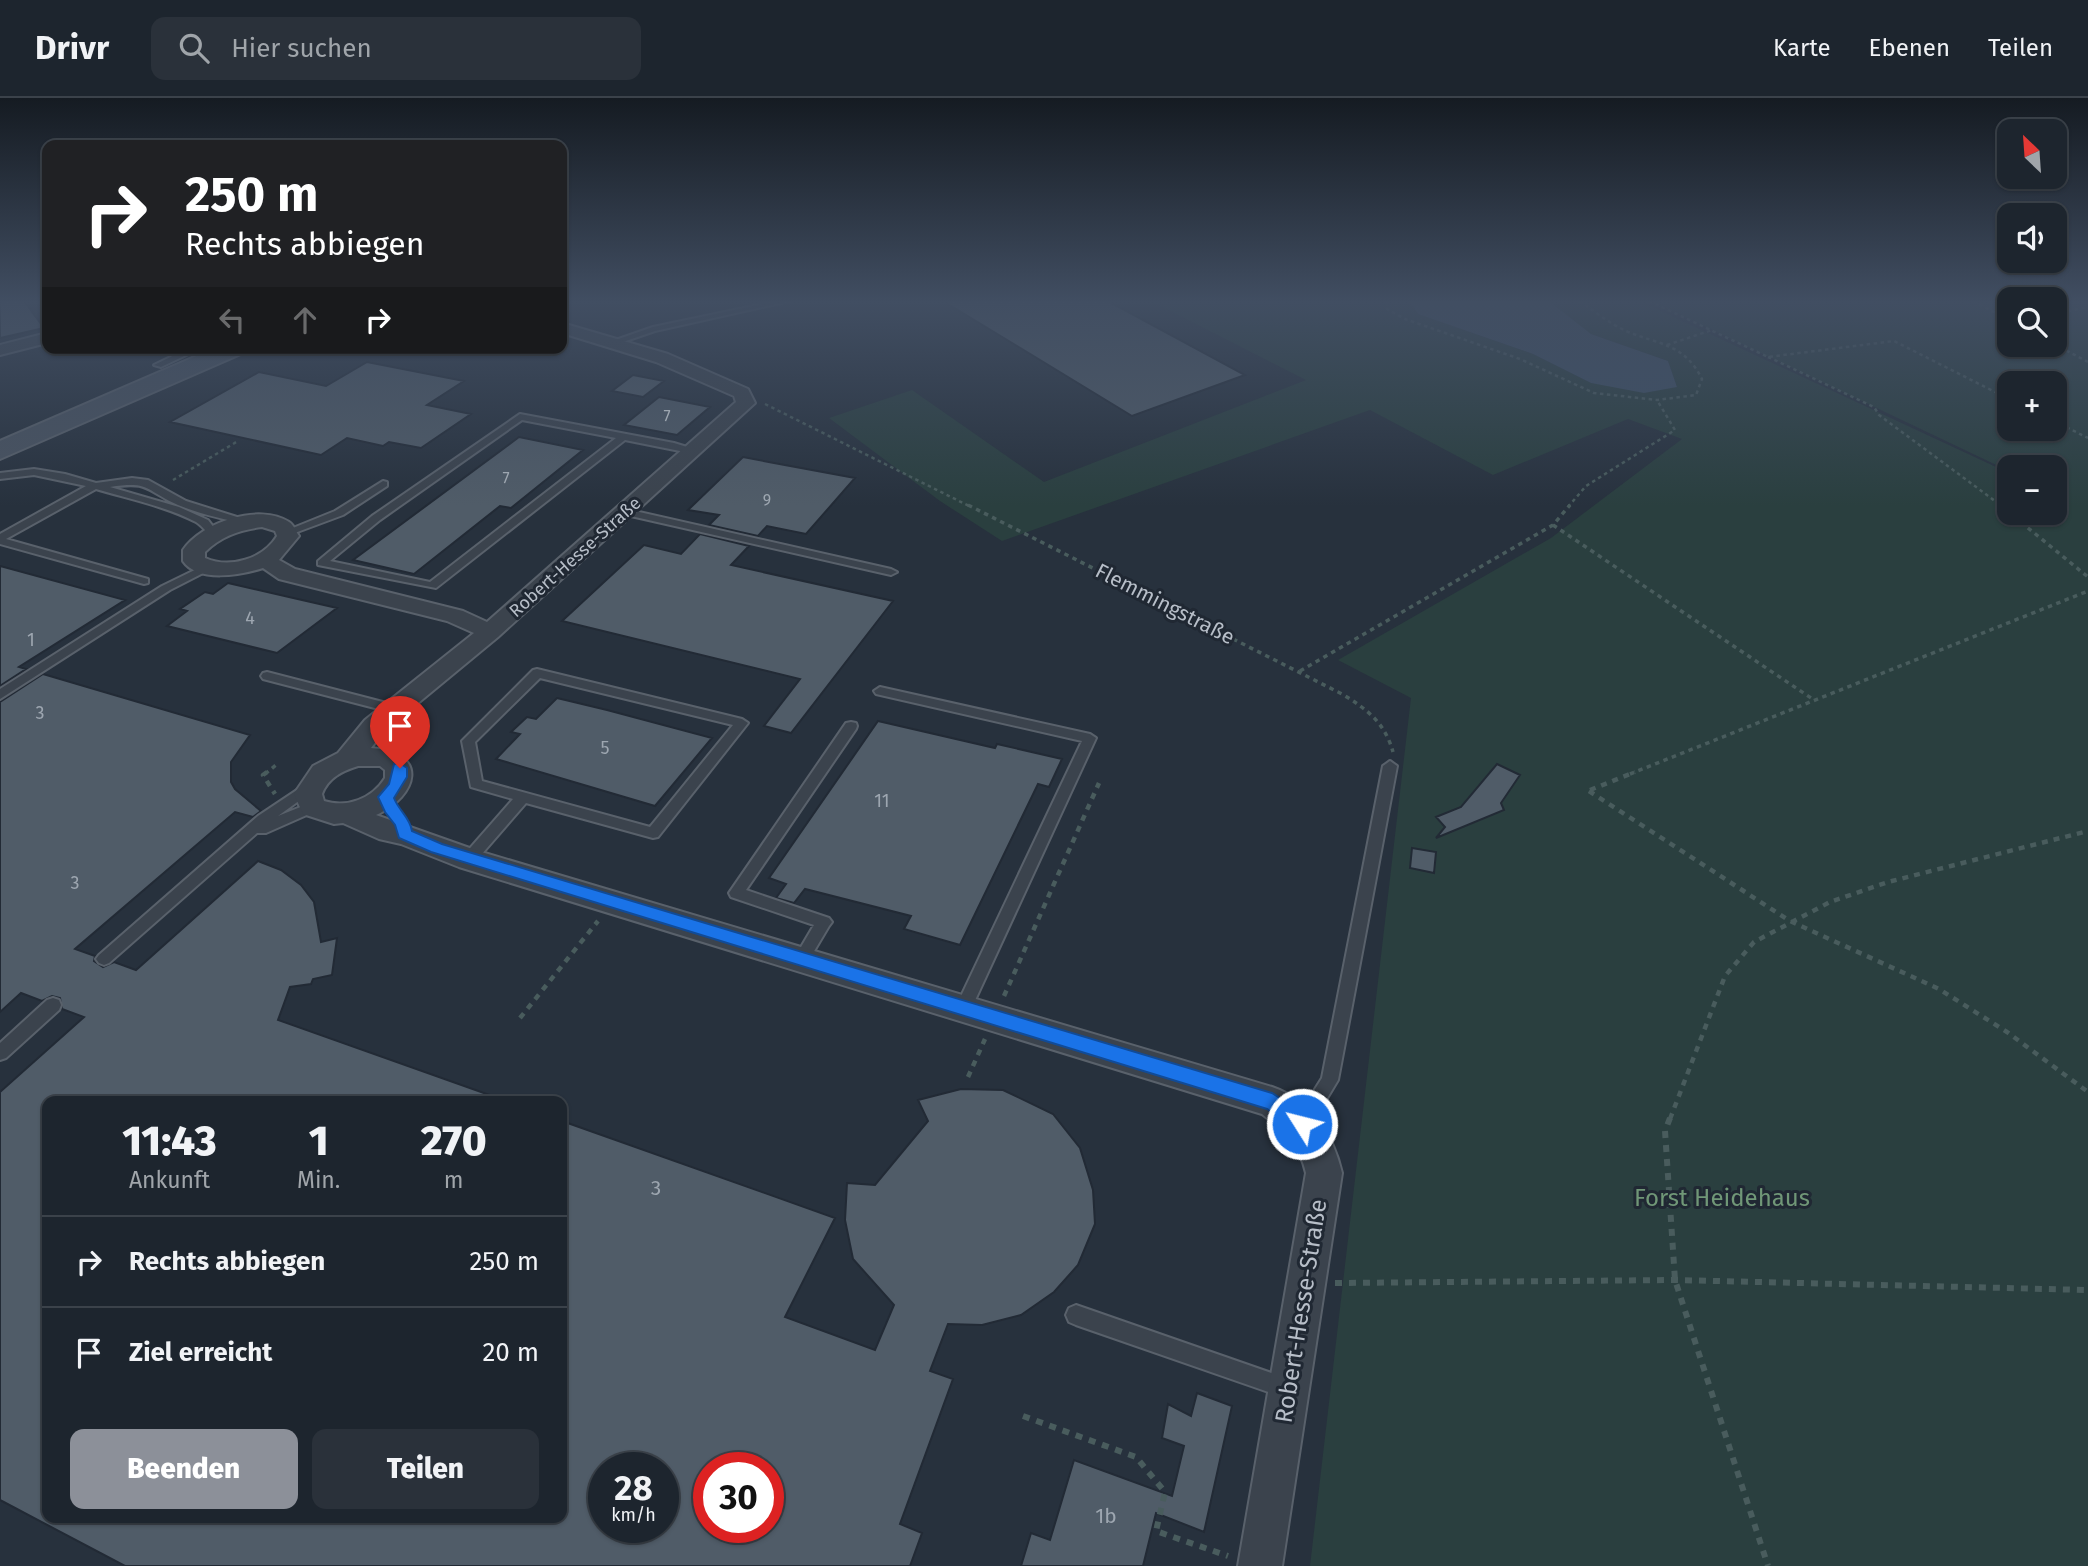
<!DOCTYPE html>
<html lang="de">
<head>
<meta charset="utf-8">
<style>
  body { margin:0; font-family:"Fira Sans",sans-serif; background:#2a313a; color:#f1f3f6; height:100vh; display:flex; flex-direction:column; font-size:26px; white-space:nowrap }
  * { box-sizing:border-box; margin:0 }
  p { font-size:23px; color:#a0a5aa }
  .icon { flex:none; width:38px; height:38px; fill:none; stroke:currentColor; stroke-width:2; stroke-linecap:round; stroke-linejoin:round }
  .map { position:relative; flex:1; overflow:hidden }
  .details { position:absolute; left:42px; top:998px; width:525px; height:427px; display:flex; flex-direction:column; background:#1d252e; border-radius:14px; box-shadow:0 2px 5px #0004,0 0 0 2px #3b424a }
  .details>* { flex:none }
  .guide { position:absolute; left:42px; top:42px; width:525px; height:214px; border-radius:14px; box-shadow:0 2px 5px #0004,0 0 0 2px #3b424a; background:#202124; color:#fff; overflow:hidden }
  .needle { width:46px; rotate:335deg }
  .tools { position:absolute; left:1997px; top:21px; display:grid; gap:14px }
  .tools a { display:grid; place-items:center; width:70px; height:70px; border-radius:14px; background:#1d252e; box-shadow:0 2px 5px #0004,0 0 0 2px #3b424a; font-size:35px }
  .speed { position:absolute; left:588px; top:1354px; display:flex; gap:14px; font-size:35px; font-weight:700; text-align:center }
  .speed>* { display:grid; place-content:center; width:91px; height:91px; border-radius:50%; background:#1d252e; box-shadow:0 2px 5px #0004,0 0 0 2px #3b424a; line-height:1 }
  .speed small { font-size:18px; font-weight:400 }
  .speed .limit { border:10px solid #d22; background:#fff; color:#111 }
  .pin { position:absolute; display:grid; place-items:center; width:60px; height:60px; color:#fff; margin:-72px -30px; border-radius:50% 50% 50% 0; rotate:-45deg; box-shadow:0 0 7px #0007 }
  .pin .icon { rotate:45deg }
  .me { position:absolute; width:77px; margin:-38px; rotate:306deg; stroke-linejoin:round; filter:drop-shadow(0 0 5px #0008) }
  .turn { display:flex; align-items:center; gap:24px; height:147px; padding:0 28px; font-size:32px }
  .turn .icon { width:91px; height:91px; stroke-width:2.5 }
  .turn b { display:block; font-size:49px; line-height:60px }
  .lanes { display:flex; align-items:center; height:66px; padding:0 28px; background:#0003; justify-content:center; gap:35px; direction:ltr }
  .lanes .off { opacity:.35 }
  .eta { display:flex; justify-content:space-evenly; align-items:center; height:119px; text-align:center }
  .eta b { font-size:42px; font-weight:800; line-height:49px }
  .cta { display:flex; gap:14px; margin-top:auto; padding:14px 28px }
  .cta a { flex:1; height:80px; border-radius:14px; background:#8c9099; color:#fff; font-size:28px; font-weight:800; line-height:80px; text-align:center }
  .cta a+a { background:#2a313a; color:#f1f3f6 }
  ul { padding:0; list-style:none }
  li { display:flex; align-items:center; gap:21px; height:91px; padding:0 28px; border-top:2px solid #3b424a }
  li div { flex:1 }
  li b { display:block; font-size:26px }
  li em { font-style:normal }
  header { display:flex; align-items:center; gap:42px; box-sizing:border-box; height:98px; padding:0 35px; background:#1d252e; border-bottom:2px solid #3b424a }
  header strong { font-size:33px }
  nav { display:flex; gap:38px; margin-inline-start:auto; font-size:24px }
  .search { width:490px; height:63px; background:#2a313a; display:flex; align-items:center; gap:18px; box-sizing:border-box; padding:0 24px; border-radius:14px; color:#a0a5aa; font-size:26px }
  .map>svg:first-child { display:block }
  .green { fill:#2a3f3f; fill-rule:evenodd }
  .water { fill:#3e5065 }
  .building { fill:#505c68; stroke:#222a35; stroke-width:2; fill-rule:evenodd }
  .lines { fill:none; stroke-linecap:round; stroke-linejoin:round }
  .lane-casing { stroke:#59616b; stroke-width:4 }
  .street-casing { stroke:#59616b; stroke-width:4 }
  .secondary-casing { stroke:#59616b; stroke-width:4 }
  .path-far3 { stroke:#495c5d; stroke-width:2.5; stroke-dasharray:3.5 3.5; stroke-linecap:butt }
  .path-far2 { stroke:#495c5d; stroke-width:3.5; stroke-dasharray:4.5 4.5; stroke-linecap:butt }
  .path-far1 { stroke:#495c5d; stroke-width:4.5; stroke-dasharray:6 6; stroke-linecap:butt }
  .path { stroke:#495c5d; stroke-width:6; stroke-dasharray:7 7; stroke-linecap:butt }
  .lane { fill:#3b434d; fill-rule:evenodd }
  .street { fill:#3b434d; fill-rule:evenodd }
  .secondary { fill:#495360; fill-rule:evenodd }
  .route { fill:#1a73e8; stroke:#114b97; stroke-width:2 }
  .labels { text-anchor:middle; stroke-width:6; stroke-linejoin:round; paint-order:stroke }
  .far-number-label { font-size:16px; fill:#9da6b0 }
  .far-street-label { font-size:18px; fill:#b7bec8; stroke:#202833 }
  .number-label { font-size:18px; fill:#9da6b0 }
  .street-label { font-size:21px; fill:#b7bec8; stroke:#202833 }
  .near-number-label { font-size:21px; fill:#9da6b0 }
  .near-park-label { font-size:24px; fill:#709777; stroke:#202833 }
  .near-street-label { font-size:24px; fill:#b7bec8; stroke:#202833 }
</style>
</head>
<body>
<header>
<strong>Drivr</strong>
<div class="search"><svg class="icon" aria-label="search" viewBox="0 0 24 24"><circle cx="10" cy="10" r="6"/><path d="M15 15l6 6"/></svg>Hier suchen</div>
<nav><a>Karte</a><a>Ebenen</a><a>Teilen</a></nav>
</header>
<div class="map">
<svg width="2088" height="1468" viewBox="0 0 2088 1468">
  <rect width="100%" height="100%" fill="#27313d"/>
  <path class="green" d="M 1151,203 L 1410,203 L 1418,216 L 1533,256 L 1591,285 L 1677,289 L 1668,263 L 1591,236 L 1549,203 L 1639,203 L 2009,375 L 2009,415 L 2054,415 L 2054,369 L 2009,369 L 2009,373 L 1652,203 L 2009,203 L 2009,247 L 2054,247 L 2055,203 L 2088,203 L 2088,1468 L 1310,1468 L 1411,600 L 1338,562 L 1551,440 L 1682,341 L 1628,321 L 1493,377 L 1370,312 L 1002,443 L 940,403 L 829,320 L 912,292 L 1044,384 L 1306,282 ZM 2009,285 L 2054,285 L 2054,331 L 2009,331 Z"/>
  <path class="water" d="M 1410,203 L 1549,203 L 1591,236 L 1668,263 L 1677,289 L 1644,295 L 1591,285 L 1533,256 L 1418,216 Z"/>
  <path class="building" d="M 0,203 L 24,203 L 44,230 L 0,240 Z
    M 943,203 L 1108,203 L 1245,277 L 1132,318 Z
    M 367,264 L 464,283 L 427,307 L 471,316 L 421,350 L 389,344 L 383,348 L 347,340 L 321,357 L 170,324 L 259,274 L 326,288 Z
    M 633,277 L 664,283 L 643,299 L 612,293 Z
    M 659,299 L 710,309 L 677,337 L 624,327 Z
    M 519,339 L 583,352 L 511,410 L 500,408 L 414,476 L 353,462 Z
    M 743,359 L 774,365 L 855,380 L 806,436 L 767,428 L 758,438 L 709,427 L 719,417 L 688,412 Z
    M 700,436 L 749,448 L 731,467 L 893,503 L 791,635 L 764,628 L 800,581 L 562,523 L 644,447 L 681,456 Z
    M 0,468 L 125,502 L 19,569 L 26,571 L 0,588 Z
    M 228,485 L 302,502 L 337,510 L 277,555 L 167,528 L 187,513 L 180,511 L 205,494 L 213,496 Z
    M 43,576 L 250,637 L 231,664 L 231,684 L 235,691 L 261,713 L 253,719 L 235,714 L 75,851 L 95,858 L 94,863 L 103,869 L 114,864 L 136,872 L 258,763 L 281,772 L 301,787 L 314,804 L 321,844 L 337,840 L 332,877 L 313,881 L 311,886 L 290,889 L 278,922 L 498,1000 L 498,1003 L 47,1003 L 47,1419 L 562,1419 L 562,1023 L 835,1120 L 785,1219 L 875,1252 L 894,1207 L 853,1161 L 845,1122 L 847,1085 L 875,1087 L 928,1023 L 918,1002 L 961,991 L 1003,992 L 1053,1016 L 1080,1050 L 1093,1092 L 1095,1126 L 1078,1167 L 1054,1194 L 1021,1217 L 982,1227 L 948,1226 L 930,1273 L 953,1281 L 900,1426 L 922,1435 L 910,1468 L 125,1468 L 0,1402 L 0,994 L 84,919 L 62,911 L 60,900 L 52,898 L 42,903 L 21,895 L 0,914 L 0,604 ZM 604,1370 L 663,1370 L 663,1430 L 604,1430 ZM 709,1370 L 768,1370 L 768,1430 L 709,1430 Z
    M 557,600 L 607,612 L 712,640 L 655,708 L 496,661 L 520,636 L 511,634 L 527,619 L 536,621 Z
    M 878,623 L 995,650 L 997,646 L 1062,661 L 1049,689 L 1038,686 L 960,847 L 904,831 L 911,818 L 805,791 L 794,805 L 776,800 L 786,786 L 769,780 Z
    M 1497,666 L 1520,677 L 1501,705 L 1504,712 L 1436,740 L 1445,729 L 1436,719 L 1461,709 Z
    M 1412,750 L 1436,754 L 1434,775 L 1410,770 Z
    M 1197,1295 L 1232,1308 L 1204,1434 L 1156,1415 L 1143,1468 L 1021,1468 L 1031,1435 L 1050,1442 L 1074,1362 L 1172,1398 L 1184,1348 L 1162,1340 L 1168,1306 L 1191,1318 Z"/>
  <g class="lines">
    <g class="lane-casing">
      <path id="lane" d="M 777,203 L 790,203 L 655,233 L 614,247 L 610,244 L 653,229 Z
        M 189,250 L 201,250 L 161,269 L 154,267 Z
        M 520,316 L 674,345 L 700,353 L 695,356 L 625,342 L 436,490 L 318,467 L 318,463 L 372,418 ZM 522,322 L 616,340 L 430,484 L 330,463 L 380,422 Z
        M 34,371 L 65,376 L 96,385 L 132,380 L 148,382 L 186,403 L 253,424 L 248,427 C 225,421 199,416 178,407 C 144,392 151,383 110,389 L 179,409 L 208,422 L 218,435 L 213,438 C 206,435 203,428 196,424 C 165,408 129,401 96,391 L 6,441 L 148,481 L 148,485 L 144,486 L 0,446 L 0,436 L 86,388 L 34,377 L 0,381 L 0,375 Z
        M 383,383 L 387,384 L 387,388 L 343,417 L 292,436 L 288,437 L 283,434 L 335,413 Z
        M 626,411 L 891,471 L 897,474 L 891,477 L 622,416 L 622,412 Z
        M 205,467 L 209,468 L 209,472 L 170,492 L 0,601 L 0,591 L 162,488 Z
        M 537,571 L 742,621 L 748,625 L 658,739 L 653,740 L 526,705 L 474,765 L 464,765 L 462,761 L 464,757 L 513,701 L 471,689 L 462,643 L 533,572 ZM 540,580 L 733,627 L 650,729 L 482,683 L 475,644 Z
        M 267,574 L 402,609 L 404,612 L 398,616 L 263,581 L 261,578 L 263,575 Z
        M 880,589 L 1090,636 L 1096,640 L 971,911 L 969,916 L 963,918 L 957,916 L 955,911 L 1082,643 L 876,596 L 874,593 Z
        M 851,624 L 856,625 L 857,628 L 856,631 L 746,792 L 829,820 L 832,824 L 829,828 L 807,865 L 802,867 L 797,865 L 794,861 L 814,827 L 731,799 L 729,795 L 846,625 Z
        M 1390,663 L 1397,668 L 1338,982 L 1308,1032 L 1302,1034 L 1296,1032 L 1293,1026 L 1322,980 L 1383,668 Z
        M 309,684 L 316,689 L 314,692 L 278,718 L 313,704 L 318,706 L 320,709 L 318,712 L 266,735 L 257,735 L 109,865 L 104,867 L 99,865 L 96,861 L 99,857 L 258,718 Z
        M 53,900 L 59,902 L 61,907 L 59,912 L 6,960 L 0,962 L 0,945 L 47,902 Z
        M 1076,1207 L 1286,1280 L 1293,1283 L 1296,1290 L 1293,1297 L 1286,1300 L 1076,1227 L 1069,1224 L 1066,1217 L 1069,1210 Z"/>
    </g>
    <g class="street-casing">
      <path id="street" d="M 562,225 L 668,256 L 748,291 L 755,305 L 498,539 L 383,634 L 371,650 C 430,654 418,698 376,717 L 478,753 L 1272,989 C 1311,1003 1333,1036 1342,1075 L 1282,1468 L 1238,1468 L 1306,1075 C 1300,1047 1284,1033 1262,1016 L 459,769 L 401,746 L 379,741 L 343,725 L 334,726 L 303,716 L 294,696 L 313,668 L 338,655 L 365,622 L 474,535 L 447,523 L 279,481 L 263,470 C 241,477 198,485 183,463 L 183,452 C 202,424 259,405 289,424 C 294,427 296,434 299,438 L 279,462 L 295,471 L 463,513 L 487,524 L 736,304 L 734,298 L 656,264 L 562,235 ZM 262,429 L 275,433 L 277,438 C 263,461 230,471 205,460 L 205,454 C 221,438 240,432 262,429 ZM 358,668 L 380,668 L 385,672 L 385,680 C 372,701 347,710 324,703 L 322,696 C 328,680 342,673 358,668 Z
        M 47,235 L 47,245 L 0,257 L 0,247 Z"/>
    </g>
    <g class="secondary-casing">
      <path id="secondary" d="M 215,250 L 246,250 L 243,255 L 0,361 L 0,343 Z"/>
    </g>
    <path class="path-far3" d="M 1385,203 L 1387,211 L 1405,221 L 1520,261 L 1594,295 L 1657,302 L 1696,297 L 1702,281 C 1684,245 1659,247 1626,233 C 1609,225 1594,213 1579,203
      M 1649,203 L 1768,259 L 1894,243 L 2009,301
      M 1973,203 L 2009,222
      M 2054,216 L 2088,209
      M 2054,246 L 2088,264
      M 1667,247 L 1712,232
      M 1768,259 L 1874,309 L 1879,317 L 2003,409
      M 765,306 L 971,409
      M 2054,323 L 2088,340
      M 173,382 L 238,343
      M 1568,409 L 1586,388 L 1675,332 L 1657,302"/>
    <path class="path-far2" d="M 968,407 L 1342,596 C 1367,611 1385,625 1393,654
      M 2000,407 L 2088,479
      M 1553,427 L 1814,602
      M 1300,573 L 1553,427 L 1570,407
      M 265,676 L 276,667
      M 1630,676 L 2088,493"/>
    <path class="path-far1" d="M 267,674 L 263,677 L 275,696
      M 1590,692 L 1635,674
      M 1589,693 L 1790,823 L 1939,891 L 2007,934 L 2088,994
      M 1004,898 L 1099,685
      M 520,920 L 598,823
      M 968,979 L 985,941
      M 1670,1021 L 1725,878 L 1754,844 L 1830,804 L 1888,784 L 2088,733"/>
    <path class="path" d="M 1670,1020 L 1665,1033 L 1675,1182 L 1768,1468
      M 1335,1185 L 1675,1182 L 2088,1192
      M 1023,1318 L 1136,1359 L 1165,1394 L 1156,1433 L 1228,1458"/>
    <use href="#lane" class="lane"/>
    <use href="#street" class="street"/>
    <use href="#secondary" class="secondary"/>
  </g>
  <linearGradient id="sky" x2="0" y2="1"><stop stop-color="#151b22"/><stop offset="0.5" stop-color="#414e62"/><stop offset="1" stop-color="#414e62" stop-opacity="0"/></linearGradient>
  <rect width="2088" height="408" fill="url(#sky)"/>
  <path class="route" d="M 400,665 L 407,670 L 407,679 L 394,700 C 399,713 410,719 412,733 L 442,746 L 1272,995 L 1309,1019 L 1312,1026 L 1309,1032 L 1302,1034 L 1267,1011 L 431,754 L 399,740 L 395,727 L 385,714 L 378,699 L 389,686 L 394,666 Z"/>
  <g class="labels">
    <g class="far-number-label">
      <text x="667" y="324">7</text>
      <text x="506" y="386">7</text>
      <text x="767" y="408">9</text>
    </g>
    <g class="far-street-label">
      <text transform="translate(575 459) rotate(-42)" y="6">Robert-Hesse-Straße</text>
    </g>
    <g class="number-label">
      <text x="250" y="526">4</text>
      <text x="31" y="548">1</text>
      <text x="40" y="621">3</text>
      <text x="605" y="656">5</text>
      <text x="882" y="709">11</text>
      <text x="75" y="791">3</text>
    </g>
    <g class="street-label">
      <text transform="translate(1165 506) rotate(27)" y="7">Flemmingstraße</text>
    </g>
    <g class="near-number-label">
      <text x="656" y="1097">3</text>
      <text x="1106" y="1425">1b</text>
    </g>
    <g class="near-park-label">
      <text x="1722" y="1108">Forst Heidehaus</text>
    </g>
    <g class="near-street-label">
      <text transform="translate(1301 1213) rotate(-81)" y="8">Robert-Hesse-Straße</text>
    </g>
  </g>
</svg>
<div class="tools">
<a><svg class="needle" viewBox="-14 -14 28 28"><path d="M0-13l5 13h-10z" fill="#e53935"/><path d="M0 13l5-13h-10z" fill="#a0a5aa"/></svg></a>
<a><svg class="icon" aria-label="sound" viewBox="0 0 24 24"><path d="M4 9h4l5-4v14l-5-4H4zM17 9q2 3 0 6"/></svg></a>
<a><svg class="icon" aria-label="search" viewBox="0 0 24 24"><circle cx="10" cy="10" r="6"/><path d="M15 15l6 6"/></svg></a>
<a>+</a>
<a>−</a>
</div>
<div class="speed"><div>28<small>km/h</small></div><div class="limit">30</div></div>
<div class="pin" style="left:400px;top:670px;background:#d93025"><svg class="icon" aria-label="arrive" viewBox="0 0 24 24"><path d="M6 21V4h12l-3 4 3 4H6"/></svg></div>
<svg class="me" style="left:1302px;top:1026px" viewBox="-20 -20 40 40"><circle r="17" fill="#1a73e8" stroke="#fff" stroke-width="3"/><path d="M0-11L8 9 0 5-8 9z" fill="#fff"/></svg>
<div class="guide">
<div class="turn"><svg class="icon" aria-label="right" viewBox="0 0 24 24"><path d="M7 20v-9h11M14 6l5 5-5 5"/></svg><div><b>250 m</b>Rechts abbiegen</div></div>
<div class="lanes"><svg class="icon off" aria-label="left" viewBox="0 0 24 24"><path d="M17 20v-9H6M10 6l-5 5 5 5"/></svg><svg class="icon off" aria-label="ahead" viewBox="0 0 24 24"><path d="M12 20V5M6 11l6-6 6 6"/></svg><svg class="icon" aria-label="right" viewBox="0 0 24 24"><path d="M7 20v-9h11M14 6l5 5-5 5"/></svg></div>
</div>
<section class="details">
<div class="eta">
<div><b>11:43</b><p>Ankunft</p></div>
<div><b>1</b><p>Min.</p></div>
<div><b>270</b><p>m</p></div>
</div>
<ul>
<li><svg class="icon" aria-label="right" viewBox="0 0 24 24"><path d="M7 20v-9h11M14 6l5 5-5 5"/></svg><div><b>Rechts abbiegen</b></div><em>250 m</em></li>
<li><svg class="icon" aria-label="arrive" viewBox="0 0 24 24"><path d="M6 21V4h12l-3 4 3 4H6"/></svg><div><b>Ziel erreicht</b></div><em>20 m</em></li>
</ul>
<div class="cta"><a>Beenden</a><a>Teilen</a></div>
</section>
</div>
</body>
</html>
